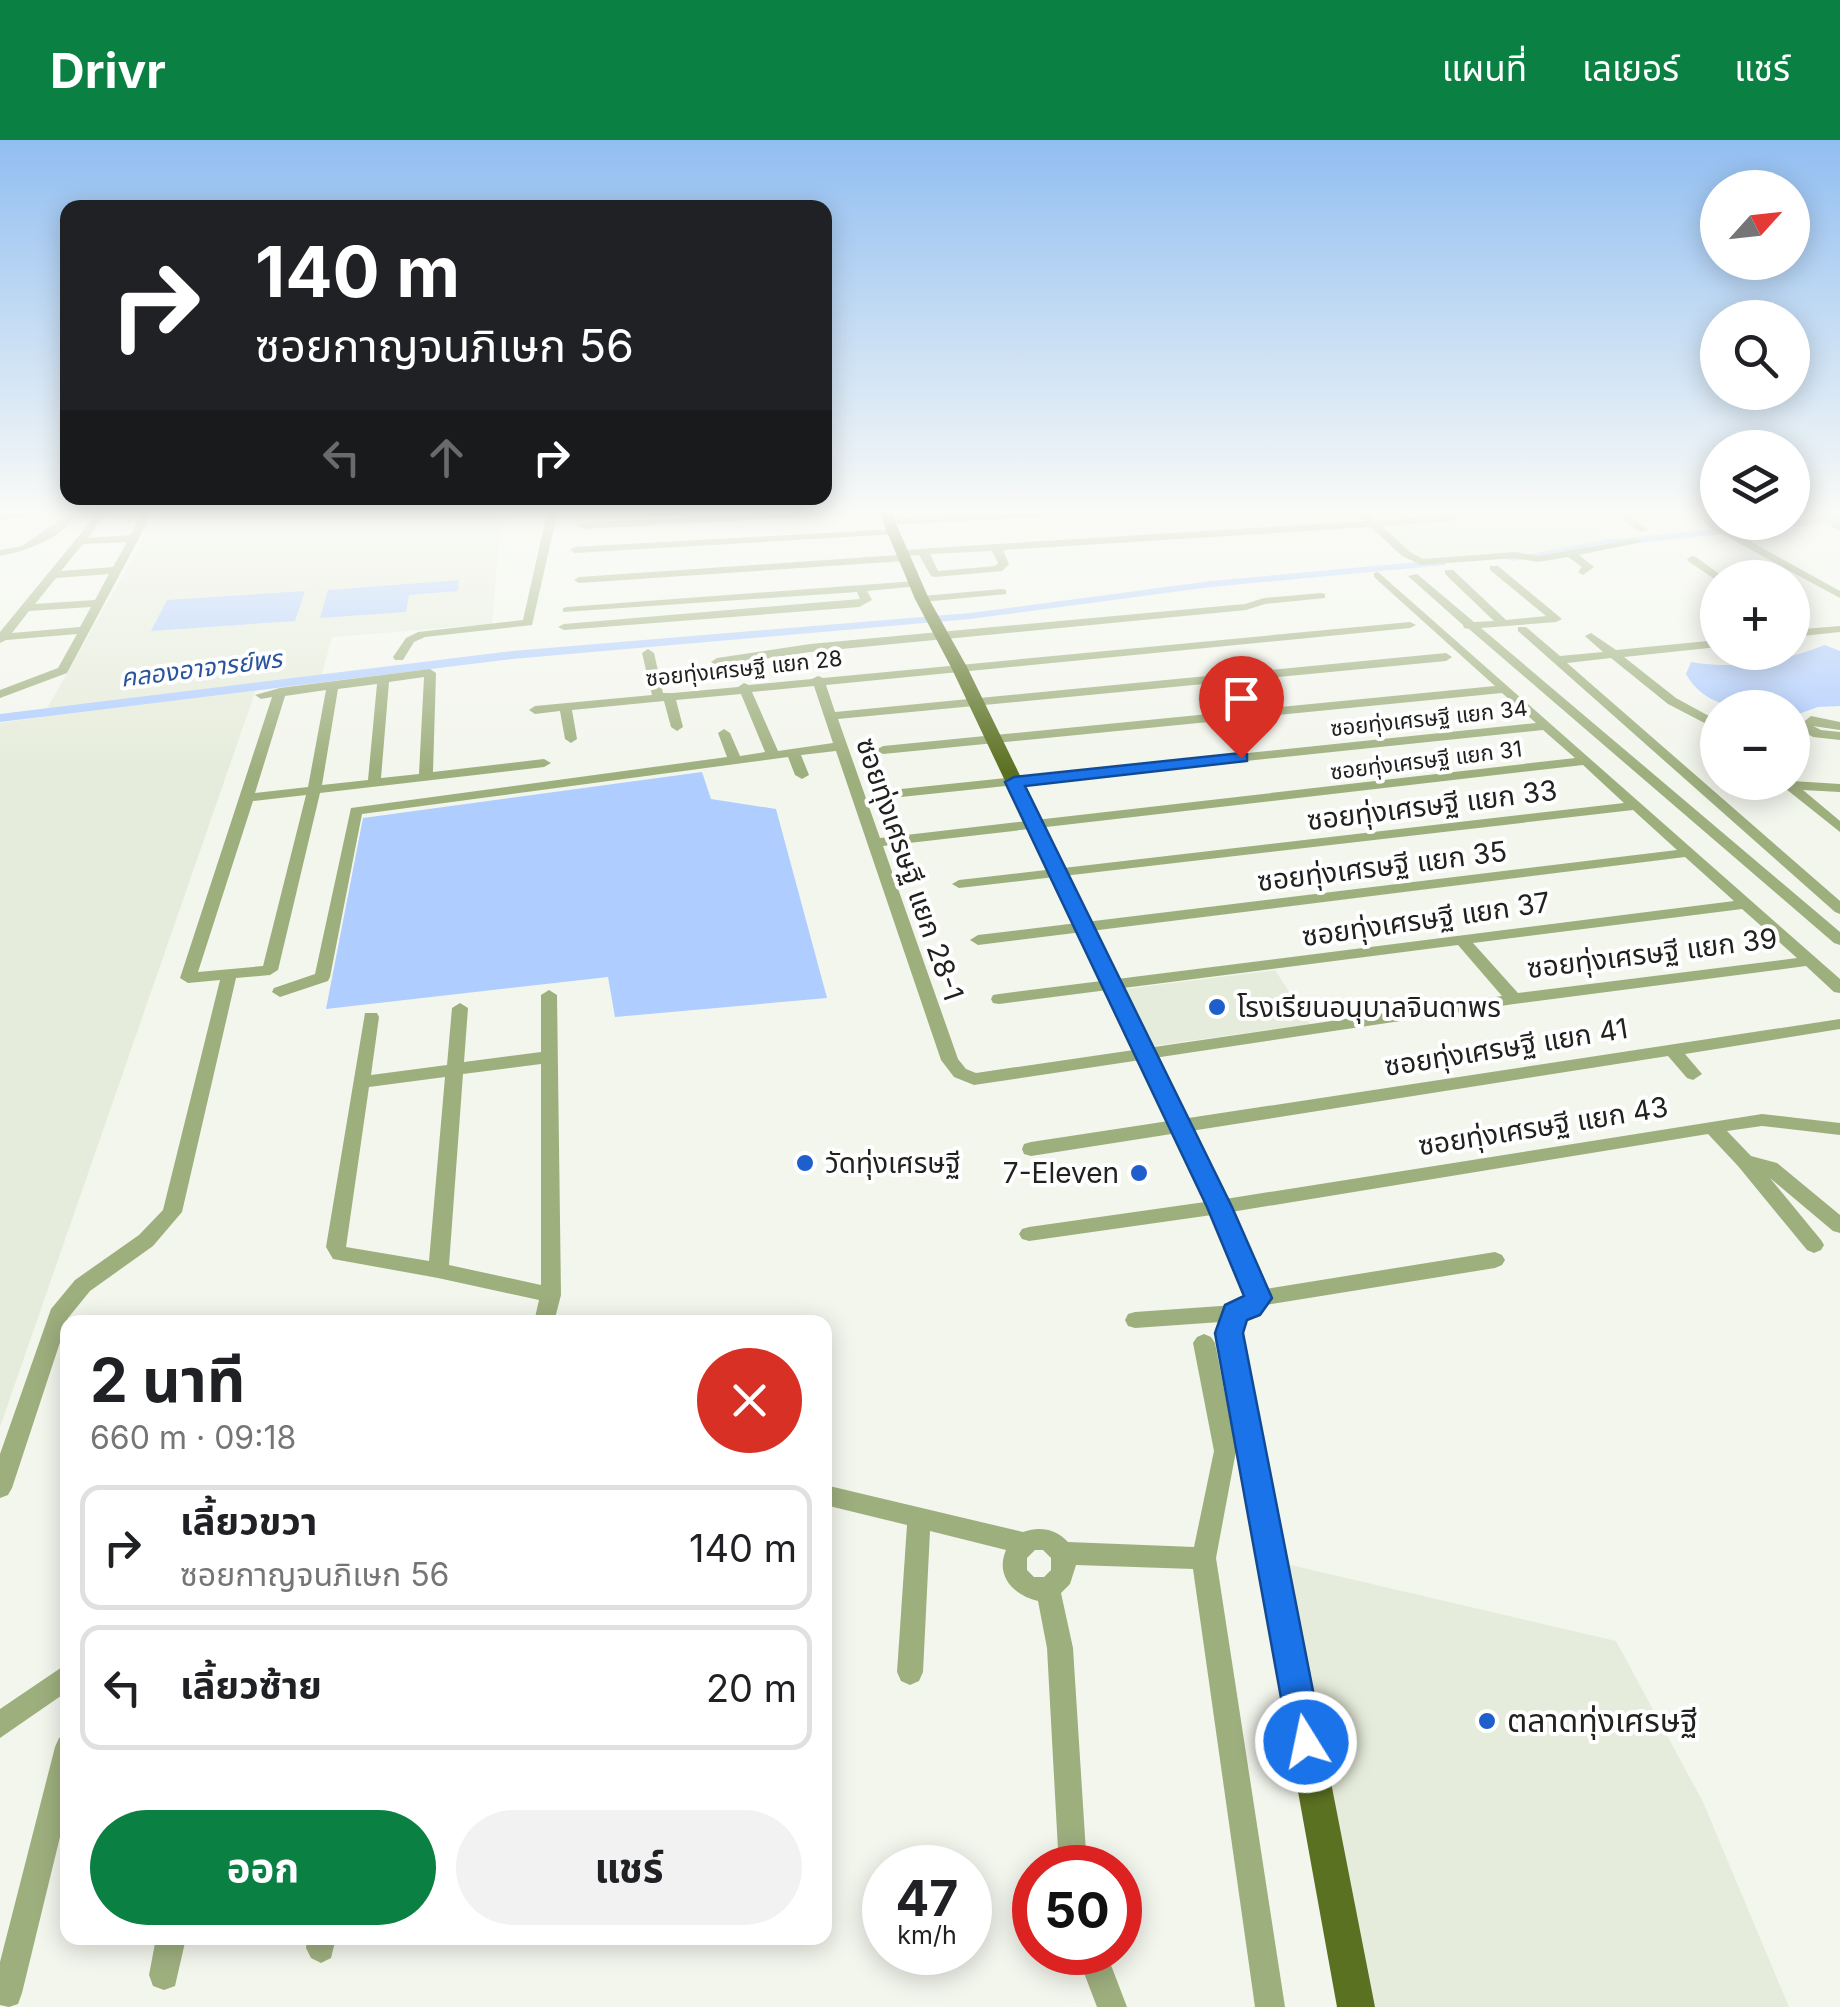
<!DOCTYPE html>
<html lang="th">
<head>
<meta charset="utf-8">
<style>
  body { margin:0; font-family:Inter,"Noto Sans Thai",sans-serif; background:#f2f2f2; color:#202124; height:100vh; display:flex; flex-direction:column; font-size:38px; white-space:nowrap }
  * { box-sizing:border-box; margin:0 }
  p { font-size:32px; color:#757577 }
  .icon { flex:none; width:55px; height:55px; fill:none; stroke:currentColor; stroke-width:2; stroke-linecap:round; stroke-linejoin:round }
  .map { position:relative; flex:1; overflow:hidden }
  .drawer { position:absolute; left:60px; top:1175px; width:772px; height:630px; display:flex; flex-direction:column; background:#fff; border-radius:20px; box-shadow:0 5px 25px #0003 }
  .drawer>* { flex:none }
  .guide { position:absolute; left:60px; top:60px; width:772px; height:305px; border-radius:20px; box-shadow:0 5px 25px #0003; background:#202124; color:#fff; overflow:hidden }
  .needle { width:65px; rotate:63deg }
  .fabs { position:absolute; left:1700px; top:30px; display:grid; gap:20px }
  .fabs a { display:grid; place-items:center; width:110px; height:110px; border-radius:50%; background:#fff; box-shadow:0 5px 25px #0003; font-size:50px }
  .speed { position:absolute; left:862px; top:1705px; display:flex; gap:20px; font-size:50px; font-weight:700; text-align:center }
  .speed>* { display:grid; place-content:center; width:130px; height:130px; border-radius:50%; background:#fff; box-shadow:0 5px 25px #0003; line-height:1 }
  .speed small { font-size:25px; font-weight:400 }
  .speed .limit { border:15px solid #d22; background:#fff; color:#111 }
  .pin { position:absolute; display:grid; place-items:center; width:85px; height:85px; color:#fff; margin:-102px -42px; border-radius:50% 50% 50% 0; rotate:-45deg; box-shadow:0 0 10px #0007 }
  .pin .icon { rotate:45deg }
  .me { position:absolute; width:110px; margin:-55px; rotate:350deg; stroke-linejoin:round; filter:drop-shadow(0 0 8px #0008) }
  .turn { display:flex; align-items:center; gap:35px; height:210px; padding:0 30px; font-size:45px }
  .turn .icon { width:130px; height:130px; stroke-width:2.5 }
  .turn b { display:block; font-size:70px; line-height:85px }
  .lanes { display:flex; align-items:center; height:95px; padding:0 30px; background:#0003; justify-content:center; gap:50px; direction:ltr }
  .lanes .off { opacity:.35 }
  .round { display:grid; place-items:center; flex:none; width:105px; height:105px; border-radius:52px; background:#f2f2f2 }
  .head { display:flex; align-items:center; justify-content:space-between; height:170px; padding:0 30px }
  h1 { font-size:60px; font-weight:700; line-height:75px }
  .action { display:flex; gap:20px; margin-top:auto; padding:20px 30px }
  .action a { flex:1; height:115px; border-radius:60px; background:#0b8043; color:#fff; font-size:40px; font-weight:700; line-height:115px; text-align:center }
  .action a+a { background:#f2f2f2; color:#202124 }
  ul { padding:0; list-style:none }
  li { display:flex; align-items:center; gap:30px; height:125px; margin:0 20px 15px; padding:0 10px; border:5px solid #e0e0e0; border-radius:20px }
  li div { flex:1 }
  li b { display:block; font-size:38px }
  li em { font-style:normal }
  header { display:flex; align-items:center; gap:60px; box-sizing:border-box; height:140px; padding:0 50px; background:#0b8043; color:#fff }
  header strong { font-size:48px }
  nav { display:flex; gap:55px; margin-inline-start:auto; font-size:35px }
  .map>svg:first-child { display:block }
  .built { fill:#e6ecdb }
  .water { fill:#afcdff }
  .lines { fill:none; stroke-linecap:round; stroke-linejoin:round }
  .canal { fill:#afcdff; fill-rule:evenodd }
  .minor { fill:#9eaf7e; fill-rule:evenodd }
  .major { fill:#5b7122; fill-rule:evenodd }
  .route { fill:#1a73e8; stroke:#114b97; stroke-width:2.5 }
  .poi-dot { fill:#1f5fcb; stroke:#fff; stroke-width:4 }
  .labels { text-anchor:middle; stroke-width:8; stroke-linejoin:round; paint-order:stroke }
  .far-street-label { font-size:22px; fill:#21221f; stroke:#fff }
  .far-water-label { font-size:25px; font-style:italic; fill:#2a549c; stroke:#fff }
  .street-label { font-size:28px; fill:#21221f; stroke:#fff }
  .poi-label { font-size:28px; fill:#21221f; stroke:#fff; text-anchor:start }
  .near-poi-label { font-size:32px; fill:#21221f; stroke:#fff; text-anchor:start }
</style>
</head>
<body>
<header>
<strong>Drivr</strong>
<nav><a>แผนที่</a><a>เลเยอร์</a><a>แชร์</a></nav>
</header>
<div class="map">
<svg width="1840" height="1867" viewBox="0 0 1840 1867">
  <rect width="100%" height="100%" fill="#f3f6ed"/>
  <path class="built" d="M 160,370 L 502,370 L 492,484 L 332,497 L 321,537 L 258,544 L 0,1287 L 0,583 L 42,577 Z
    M 1576,374 L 1610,401 L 1528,413 L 1423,421 L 1416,419 L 1380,385 Z
    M 1275,830 L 1310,884 L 1154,906 L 1125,849 Z
    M 1282,1423 L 1616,1501 L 1703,1662 L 1789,1867 L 1374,1867 Z"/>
  <path class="water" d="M 459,440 L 458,451 L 409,455 L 406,472 L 320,478 L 328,450 Z
    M 305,451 L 295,481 L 151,491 L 167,460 Z
    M 1825,505 L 1840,511 L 1840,566 L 1818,567 L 1793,576 L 1792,568 C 1754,568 1708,574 1686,534 L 1691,522 C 1737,530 1781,522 1825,505 Z
    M 702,632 L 711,659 L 776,669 L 827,858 L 615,877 L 608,837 L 326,869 L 363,678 Z"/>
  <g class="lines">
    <path class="canal" d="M 1840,376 L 1840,382 L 1607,406 L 1512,421 L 1507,418 L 1607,400 Z
      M 1441,420 L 1446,423 L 1445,425 L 1211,447 L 970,479 L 512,519 L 0,582 L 0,574 L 512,511 L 970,473 L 1211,441 Z"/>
    <path class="minor" d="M 42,370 L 62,370 L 74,376 C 65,398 22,412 0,416 L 0,410 L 22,406 L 64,377 L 56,374 L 0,380 L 0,374 Z
      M 100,370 L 115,370 L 106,374 L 88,398 L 130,395 L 144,370 L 154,370 L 67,533 L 0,558 L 0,550 L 58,528 L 77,494 L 6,500 L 0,503 L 0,492 ZM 127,402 L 113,427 L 61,431 L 83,404 ZM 109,434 L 95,460 L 35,464 L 56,438 ZM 91,467 L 80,487 L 12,493 L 29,471 Z
      M 502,370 L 558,370 L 532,485 L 425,497 L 414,502 L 403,520 L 395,520 L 393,517 L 406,498 L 418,492 L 523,480 L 547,373 L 507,373 Z
      M 833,370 L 887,370 L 882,373 L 583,389 L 578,386 L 583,383 Z
      M 1069,370 L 1125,370 L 1120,373 L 889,385 L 884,382 L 889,379 Z
      M 1354,370 L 1364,370 L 1376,381 L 1444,376 L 1439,370 L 1449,370 L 1456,379 L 1455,381 L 1382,386 L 1410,412 L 1423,419 L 1515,412 L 1538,416 L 1637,399 L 1642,402 L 1579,415 L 1594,427 L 1583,435 L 1578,432 L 1582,427 L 1568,417 L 1538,422 L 1515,418 L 1421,425 L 1402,416 L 1371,387 L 1003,410 L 1009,424 L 1002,431 L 935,437 L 931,436 L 919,415 L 908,416 L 909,418 L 904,421 L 579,443 L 574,440 L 579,437 L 898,415 L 897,413 L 902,410 L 1365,381 ZM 992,411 L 998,423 L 995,426 L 938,431 L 930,414 Z
      M 1609,370 L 1620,370 L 1649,390 L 1640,392 Z
      M 1695,370 L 1705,370 L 1717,383 L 1840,451 L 1840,458 L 1709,387 Z
      M 1832,383 L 1840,383 L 1840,390 L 1832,387 Z
      M 894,389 L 899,392 L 898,394 L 575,413 L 570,410 L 575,407 Z
      M 1692,416 L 1696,417 L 1725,438 L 1718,438 L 1716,440 L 1688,421 L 1687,419 Z
      M 1490,426 L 1498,426 L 1562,479 L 1556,482 L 1481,488 L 1840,792 L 1840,805 L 1834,803 L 1469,489 L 1464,488 L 1463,485 L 1408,436 L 1417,434 L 1474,482 L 1494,481 L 1445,434 L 1445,430 L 1453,430 L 1506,480 L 1546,476 L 1490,430 Z
      M 1378,432 L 1840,839 L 1840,853 L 1834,852 L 1806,826 L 1514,864 L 974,945 L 954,937 L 941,920 L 836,611 L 801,615 L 809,635 L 802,639 L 795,635 L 788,617 L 362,674 L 330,837 L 328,841 L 280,857 L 272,852 L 274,848 L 315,834 L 351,668 L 727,617 L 718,593 L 724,589 L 730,593 L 740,616 L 765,612 L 741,554 L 676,560 L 683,587 L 677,591 L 671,587 L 664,561 L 572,570 L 577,599 L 571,603 L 565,599 L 560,571 L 535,574 L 529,570 L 535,566 L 652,555 L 642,513 L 648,509 L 654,513 L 663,553 L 673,553 L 738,547 L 744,543 L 749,545 L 812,539 L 818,536 L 823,538 L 1410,482 L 1416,485 L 1410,488 L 826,545 L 835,572 L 1446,513 L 1452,517 L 1446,521 L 838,579 L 880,698 L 1575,618 L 1543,590 L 901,657 L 894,653 L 901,649 L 1536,583 L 1502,553 L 883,614 L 876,610 L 883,606 L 1495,546 L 1374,437 L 1374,433 ZM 814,546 L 833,603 L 778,611 L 752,552 ZM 1583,625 L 1624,663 L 959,740 L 952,744 L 959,748 L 1633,670 L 1677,710 L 978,795 L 970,800 L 978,805 L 1685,717 L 1734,761 L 999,854 L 993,855 L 991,859 L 993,863 L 999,864 L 1458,805 L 1502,856 L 976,933 L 966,929 L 958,919 L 883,706 ZM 1742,769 L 1797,818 L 1518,853 L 1473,803 Z
      M 915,441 L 920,444 L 919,446 L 867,451 L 872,460 L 859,467 L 564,490 L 558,487 L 564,484 L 860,459 L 857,452 L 563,472 L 563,468 L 567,467 Z
      M 1002,449 L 1006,450 L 1006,454 L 922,462 L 916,459 L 922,456 Z
      M 1321,453 L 1325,454 L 1325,458 L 1265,464 L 1246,470 L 810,512 L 717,526 L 711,522 L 717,518 L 810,504 L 1245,464 L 1264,458 Z
      M 1840,486 L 1840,492 L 1792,497 L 1792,490 Z
      M 1518,487 L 1526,487 L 1560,516 L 1603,512 L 1585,496 L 1591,493 L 1616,510 L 1718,500 L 1718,507 L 1624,517 L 1676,558 L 1718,581 L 1718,590 L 1668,564 L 1611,518 L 1567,523 L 1840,761 L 1840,774 L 1835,772 L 1518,491 Z
      M 430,529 L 436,533 L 433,632 L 544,619 L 551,623 L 544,627 L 320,653 L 278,830 L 270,835 L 236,838 L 182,1072 L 153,1106 L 90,1151 L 68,1178 L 12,1348 L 8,1355 L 0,1358 L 0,1314 L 51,1169 L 75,1140 L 139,1095 L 163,1070 L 220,840 L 188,843 L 180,838 L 272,557 L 261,559 L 255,555 L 280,548 ZM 424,537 L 419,634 L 381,638 L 389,542 ZM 377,544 L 368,640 L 322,645 L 338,549 ZM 326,550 L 308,647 L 255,653 L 285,556 ZM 306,655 L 263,826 L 198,832 L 253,661 Z
      M 1811,576 L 1840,582 L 1840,590 L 1813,586 L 1821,590 L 1840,592 L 1840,600 L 1813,597 L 1801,590 L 1801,584 Z
      M 1792,641 L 1840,644 L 1840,652 L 1803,650 L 1840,681 L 1840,692 L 1786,649 L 1727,646 L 1721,642 Z
      M 549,850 L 557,855 L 561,1155 L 554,1182 L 534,1182 L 539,1160 L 438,1138 L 333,1119 L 326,1107 L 365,873 L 377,873 L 379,877 L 371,935 L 447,925 L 452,868 L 460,863 L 468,868 L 464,922 L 541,912 L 541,855 ZM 541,924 L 541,1145 L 449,1125 L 463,934 ZM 445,937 L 429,1121 L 346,1107 L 369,947 Z
      M 1840,879 L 1840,889 L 1685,914 L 1702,934 L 1693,940 L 1687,938 L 1668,916 L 1031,1016 L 1024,1014 L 1022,1009 L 1024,1004 L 1031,1002 Z
      M 1762,974 L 1840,983 L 1840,995 L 1762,986 L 1727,991 L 1751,1016 L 1777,1023 L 1840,1075 L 1840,1093 L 1833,1091 L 1770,1038 L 1821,1100 L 1824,1105 L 1821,1110 L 1814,1113 L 1807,1110 L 1738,1026 L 1708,994 L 1219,1074 L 1029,1101 L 1022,1099 L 1019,1094 L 1022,1089 L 1029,1087 L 1219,1060 Z
      M 1495,1112 L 1502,1115 L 1505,1120 L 1502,1125 L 1495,1128 L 1259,1166 L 1252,1164 L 1249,1158 L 1252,1152 L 1259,1150 Z
      M 1235,1165 L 1242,1167 L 1245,1173 L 1242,1179 L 1235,1181 L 1135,1188 L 1128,1186 L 1125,1180 L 1128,1174 L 1135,1172 Z
      M 1204,1194 L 1211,1197 L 1215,1203 L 1236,1311 L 1216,1418 L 1285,1867 L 1255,1867 L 1193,1429 L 1076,1425 L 1070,1444 L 1061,1453 L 1073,1508 L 1087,1728 L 1059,1728 L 1047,1508 L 1038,1461 C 1013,1455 995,1436 1006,1410 L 930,1391 L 923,1532 L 919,1541 L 910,1545 L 901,1541 L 897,1532 L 907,1385 L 825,1365 L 825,1345 L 1023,1392 C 1040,1386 1056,1389 1068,1402 L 1194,1407 L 1214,1311 L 1193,1203 L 1197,1197 ZM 1043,1410 L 1051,1418 L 1051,1430 L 1044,1437 L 1034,1437 L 1027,1430 L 1027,1418 L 1035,1410 Z
      M 68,1523 L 68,1551 L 0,1598 L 0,1569 Z
      M 68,1594 L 68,1664 L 22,1853 L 18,1864 L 9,1867 L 0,1865 L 0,1822 L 55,1607 L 59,1598 Z
      M 156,1798 L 186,1798 L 175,1846 L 164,1850 L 153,1846 L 149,1835 Z
      M 307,1798 L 336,1798 L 331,1818 L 321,1823 L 311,1818 L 306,1808 Z
      M 1076,1812 L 1106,1812 L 1127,1867 L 1097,1867 Z"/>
    <path class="major" d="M 878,370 L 890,370 L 929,459 L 967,527 L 1231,1067 L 1272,1158 L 1259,1175 L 1246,1180 L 1243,1193 L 1375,1867 L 1337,1867 L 1215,1193 L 1226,1166 L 1245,1156 L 1207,1067 L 951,527 L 915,459 Z"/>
  </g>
  <linearGradient id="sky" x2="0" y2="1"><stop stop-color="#91bef1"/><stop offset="0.59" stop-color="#fafbf7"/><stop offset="1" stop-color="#fafbf7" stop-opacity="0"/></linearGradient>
  <rect width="1840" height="631" fill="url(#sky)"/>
  <path class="route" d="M 1241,613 L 1247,614 L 1247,621 L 1025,646 L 1232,1067 L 1272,1158 L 1260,1175 L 1247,1180 L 1243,1193 L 1323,1602 L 1318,1614 L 1306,1619 L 1294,1614 L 1289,1602 L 1215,1193 L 1225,1165 L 1244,1156 L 1207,1067 L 1005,642 L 1014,637 Z"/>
  <g class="poi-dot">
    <circle cx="1217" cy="867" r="10"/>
    <circle cx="805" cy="1023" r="10"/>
    <circle cx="1139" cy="1033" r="10"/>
    <circle cx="1487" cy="1581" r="10"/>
  </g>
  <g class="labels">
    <g class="far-street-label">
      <text transform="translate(744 528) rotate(-6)" y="8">ซอยทุ่งเศรษฐี แยก 28</text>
      <text transform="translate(1429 578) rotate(-6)" y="8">ซอยทุ่งเศรษฐี แยก 34</text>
      <text transform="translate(1426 620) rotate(-7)" y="8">ซอยทุ่งเศรษฐี แยก 31</text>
    </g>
    <g class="far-water-label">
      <text transform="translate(201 528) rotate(-7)" y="9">คลองอาจารย์พร</text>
    </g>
    <g class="street-label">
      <text transform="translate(1432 665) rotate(-7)" y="10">ซอยทุ่งเศรษฐี แยก 33</text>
      <text transform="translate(1382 726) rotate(-7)" y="10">ซอยทุ่งเศรษฐี แยก 35</text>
      <text transform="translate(910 729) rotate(71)" y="10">ซอยทุ่งเศรษฐี แยก 28-1</text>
      <text transform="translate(1426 779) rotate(-8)" y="10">ซอยทุ่งเศรษฐี แยก 37</text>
      <text transform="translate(1652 813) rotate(-7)" y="10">ซอยทุ่งเศรษฐี แยก 39</text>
      <text transform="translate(1506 907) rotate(-9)" y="10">ซอยทุ่งเศรษฐี แยก 41</text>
      <text transform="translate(1543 986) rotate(-9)" y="10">ซอยทุ่งเศรษฐี แยก 43</text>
    </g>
    <g class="poi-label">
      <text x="1237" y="877">โรงเรียนอนุบาลจินดาพร</text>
      <text x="825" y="1033">วัดทุ่งเศรษฐี</text>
      <text x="1119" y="1043" text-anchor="end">7-Eleven</text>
    </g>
    <g class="near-poi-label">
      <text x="1507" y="1592">ตลาดทุ่งเศรษฐี</text>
    </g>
  </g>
</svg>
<div class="fabs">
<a><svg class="needle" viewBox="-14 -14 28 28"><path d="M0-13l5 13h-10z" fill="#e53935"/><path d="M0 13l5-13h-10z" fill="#757577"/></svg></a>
<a><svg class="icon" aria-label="search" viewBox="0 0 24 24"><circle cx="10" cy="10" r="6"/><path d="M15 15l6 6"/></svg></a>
<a><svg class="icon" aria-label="layers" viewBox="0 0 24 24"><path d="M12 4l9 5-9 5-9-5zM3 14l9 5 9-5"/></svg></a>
<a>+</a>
<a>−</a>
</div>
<div class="speed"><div>47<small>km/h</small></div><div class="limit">50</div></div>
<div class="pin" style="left:1241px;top:618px;background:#d93025"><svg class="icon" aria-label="arrive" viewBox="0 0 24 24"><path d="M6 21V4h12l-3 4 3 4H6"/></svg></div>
<svg class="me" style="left:1306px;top:1602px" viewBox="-20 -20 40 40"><circle r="17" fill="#1a73e8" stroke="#fff" stroke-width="3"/><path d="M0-11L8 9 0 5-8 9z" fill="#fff"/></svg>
<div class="guide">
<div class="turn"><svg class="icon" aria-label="right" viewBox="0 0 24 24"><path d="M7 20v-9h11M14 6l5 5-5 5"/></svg><div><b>140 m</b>ซอยกาญจนภิเษก 56</div></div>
<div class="lanes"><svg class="icon off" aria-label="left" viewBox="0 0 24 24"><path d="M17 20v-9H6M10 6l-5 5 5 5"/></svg><svg class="icon off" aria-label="ahead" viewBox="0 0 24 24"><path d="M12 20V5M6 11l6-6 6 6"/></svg><svg class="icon" aria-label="right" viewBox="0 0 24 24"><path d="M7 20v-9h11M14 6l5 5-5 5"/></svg></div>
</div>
<section class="drawer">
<div class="head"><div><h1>2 นาที</h1><p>660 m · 09:18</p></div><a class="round" style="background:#d93025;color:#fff"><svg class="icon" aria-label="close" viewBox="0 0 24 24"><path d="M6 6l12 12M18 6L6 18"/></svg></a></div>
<ul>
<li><svg class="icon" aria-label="right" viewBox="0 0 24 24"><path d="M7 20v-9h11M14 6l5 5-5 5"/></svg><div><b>เลี้ยวขวา</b><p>ซอยกาญจนภิเษก 56</p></div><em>140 m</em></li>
<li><svg class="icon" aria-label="left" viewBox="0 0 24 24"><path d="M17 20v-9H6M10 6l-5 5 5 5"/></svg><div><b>เลี้ยวซ้าย</b></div><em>20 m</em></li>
</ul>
<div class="action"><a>ออก</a><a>แชร์</a></div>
</section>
</div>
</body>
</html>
